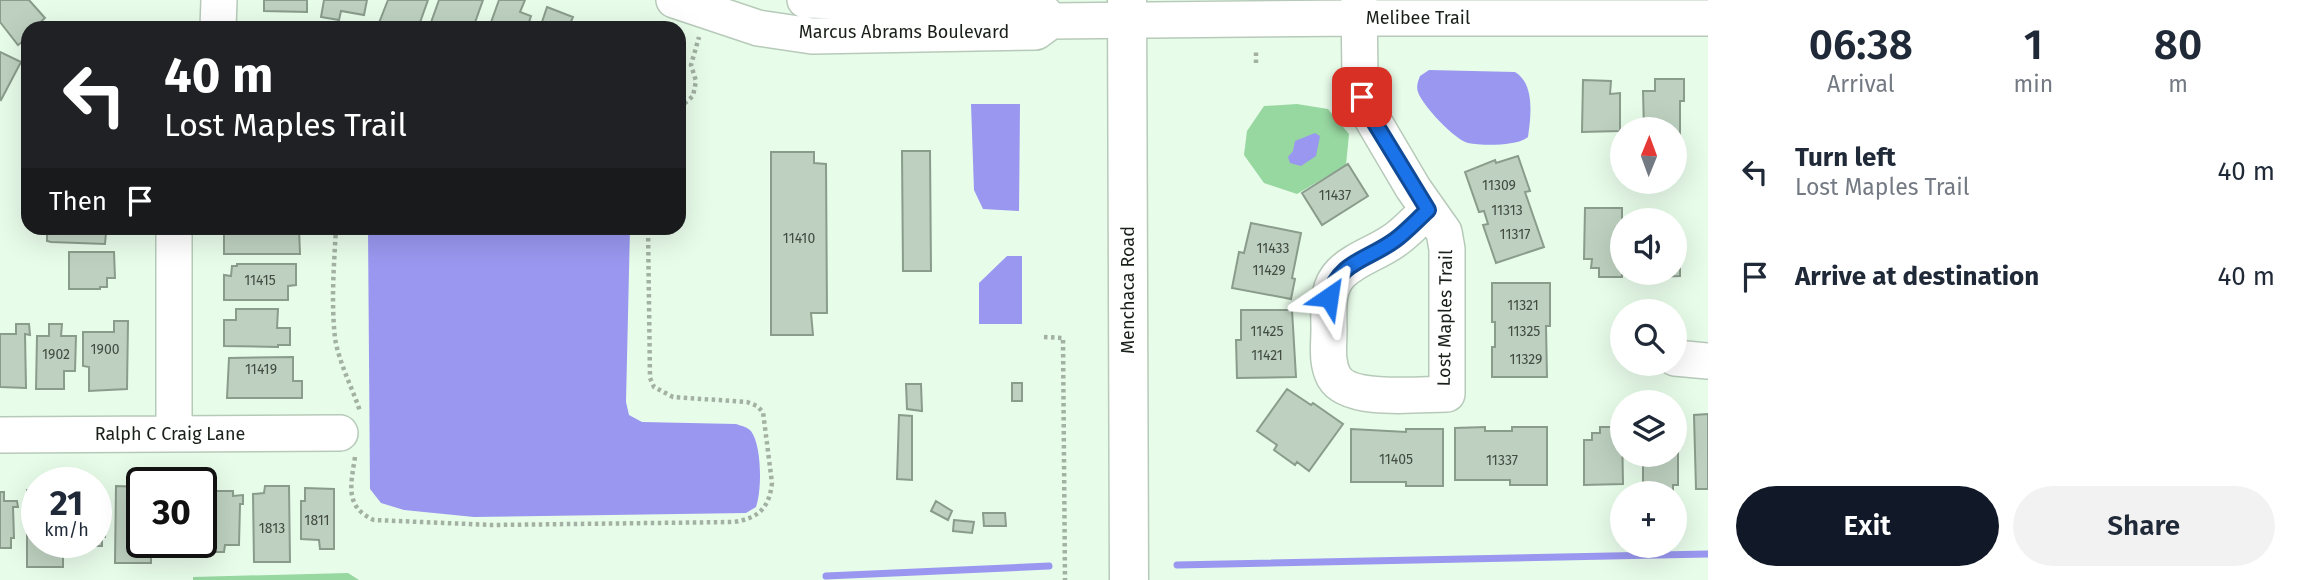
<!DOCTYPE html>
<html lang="en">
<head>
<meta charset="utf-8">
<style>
  body { margin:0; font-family:"Fira Sans",sans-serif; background:#f2f2f3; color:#1f2937; height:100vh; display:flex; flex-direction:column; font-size:26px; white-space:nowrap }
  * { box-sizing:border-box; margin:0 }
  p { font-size:23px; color:#747a83 }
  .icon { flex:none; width:38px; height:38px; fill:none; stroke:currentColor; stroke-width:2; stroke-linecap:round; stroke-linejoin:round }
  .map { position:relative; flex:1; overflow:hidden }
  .sheet { display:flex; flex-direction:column; background:#fff; width:595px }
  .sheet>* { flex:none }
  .guide { position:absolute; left:21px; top:21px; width:665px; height:214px; border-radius:21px; box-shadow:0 7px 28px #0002; background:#202124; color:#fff; overflow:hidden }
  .needle { width:46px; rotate:1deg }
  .fabs { position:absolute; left:1610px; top:117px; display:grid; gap:14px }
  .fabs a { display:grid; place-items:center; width:77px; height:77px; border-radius:50%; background:#fff; box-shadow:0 7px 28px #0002; font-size:35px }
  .speed { position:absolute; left:21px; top:467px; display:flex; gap:14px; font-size:35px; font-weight:700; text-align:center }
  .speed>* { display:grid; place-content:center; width:91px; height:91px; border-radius:50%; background:#fff; box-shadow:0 7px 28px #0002; line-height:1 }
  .speed small { font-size:18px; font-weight:400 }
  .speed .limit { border:4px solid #111; border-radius:10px; background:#fff; color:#111 }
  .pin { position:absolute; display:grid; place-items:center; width:60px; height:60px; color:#fff; margin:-30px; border-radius:14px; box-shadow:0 4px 10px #0006 }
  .me { position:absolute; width:77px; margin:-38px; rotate:32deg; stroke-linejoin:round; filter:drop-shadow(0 0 5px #0008) }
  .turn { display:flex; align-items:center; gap:24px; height:147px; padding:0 28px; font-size:32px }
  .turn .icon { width:91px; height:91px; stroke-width:2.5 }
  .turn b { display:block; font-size:49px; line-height:60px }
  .then { display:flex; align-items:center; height:66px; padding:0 28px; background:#0003; gap:14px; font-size:26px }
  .eta { display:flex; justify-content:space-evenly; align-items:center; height:119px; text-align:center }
  .eta b { font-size:42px; font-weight:600; line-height:49px }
  .primary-button { display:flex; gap:14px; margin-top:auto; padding:14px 28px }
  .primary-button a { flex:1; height:80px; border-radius:42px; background:#111827; color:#fff; font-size:28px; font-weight:600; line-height:80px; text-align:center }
  .primary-button a+a { background:#f2f2f3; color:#1f2937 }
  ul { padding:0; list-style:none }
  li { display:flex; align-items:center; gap:21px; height:105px; padding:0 28px }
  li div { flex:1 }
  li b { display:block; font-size:26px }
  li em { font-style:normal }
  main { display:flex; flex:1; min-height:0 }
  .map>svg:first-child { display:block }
  .green { fill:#97d7a0 }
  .water { fill:#9997ef }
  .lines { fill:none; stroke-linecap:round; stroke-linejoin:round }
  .stream { stroke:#9997ef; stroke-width:7 }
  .building { fill:#bed1c0; stroke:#8a9c8c; stroke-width:2 }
  .minor-casing { stroke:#b7cab9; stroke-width:38 }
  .major-casing { stroke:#b7cab9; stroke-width:41 }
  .path { stroke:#a2b1a3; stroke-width:4.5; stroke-dasharray:3.5 3.5; stroke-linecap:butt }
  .minor { stroke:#fff; stroke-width:35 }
  .major { stroke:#fff; stroke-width:38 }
  .route-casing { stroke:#114b97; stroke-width:18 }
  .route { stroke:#1a73e8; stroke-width:12 }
  .labels { text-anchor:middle; stroke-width:6; stroke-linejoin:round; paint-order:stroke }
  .number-label { font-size:14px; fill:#424c43 }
  .street-label { font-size:18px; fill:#191f19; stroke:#fff }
</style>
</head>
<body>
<main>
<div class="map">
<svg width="1708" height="580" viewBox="0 0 1708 580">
  <rect width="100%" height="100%" fill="#e8fcea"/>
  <path class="green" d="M 1297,104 L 1328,109 L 1349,134 L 1346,165 L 1297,194 L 1264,183 L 1244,155 L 1247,131 L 1264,106 Z
    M 348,573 L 359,580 L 193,580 L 193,577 Z"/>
  <path class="water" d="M 1429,70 L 1515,72 C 1535,84 1531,116 1528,137 C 1518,146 1483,146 1468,143 C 1455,140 1422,105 1418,92 C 1416,87 1418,81 1420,76 Z
    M 971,104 L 1020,104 L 1019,211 L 983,209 L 974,190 Z
    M 1315,133 L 1320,136 L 1316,156 L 1301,166 L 1290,163 L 1288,157 L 1293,151 L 1295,141 Z
    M 368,228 L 630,228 L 626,402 L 629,415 L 642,422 L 736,424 C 742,426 747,427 751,431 C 762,446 762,490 756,507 L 746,513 L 474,517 L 404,510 L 381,503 L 370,489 Z
    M 1007,256 L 1022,256 L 1022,324 L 979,324 L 979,283 Z"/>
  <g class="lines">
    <path class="stream" d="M 1177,565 L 1708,554
      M 826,576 L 1049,566"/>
  </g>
  <path class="building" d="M 0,0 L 29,0 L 45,18 L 34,28 L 28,28 L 28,49 L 22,42 L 18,45 L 0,22 Z
    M 264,0 L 307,0 L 307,12 L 264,11 Z
    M 324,0 L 367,0 L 364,15 L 341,11 L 339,20 L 321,17 Z
    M 388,0 L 428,0 L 418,28 L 393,28 L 379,23 Z
    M 439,0 L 483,0 L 473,28 L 429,28 Z
    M 499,0 L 525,0 L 520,12 L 531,16 L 527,28 L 489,28 Z
    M 547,7 L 573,17 L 569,26 L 573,28 L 540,28 Z
    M 0,52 L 21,62 L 1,100 L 0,99 Z
    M 1655,79 L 1684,79 L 1684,101 L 1680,101 L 1680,154 L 1675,154 L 1675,130 L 1644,130 L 1643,91 L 1655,91 Z
    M 1583,80 L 1611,81 L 1610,94 L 1620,93 L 1620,131 L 1582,132 Z
    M 902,151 L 930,151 L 931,271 L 903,271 Z
    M 771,152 L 814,152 L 814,163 L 826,164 L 827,313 L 811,313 L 813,335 L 771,335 Z
    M 1518,156 L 1530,191 L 1525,192 L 1544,247 L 1496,263 L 1483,225 L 1488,224 L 1484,211 L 1479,212 L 1465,172 L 1495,160 L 1496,163 Z
    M 1348,164 L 1368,196 L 1322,225 L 1302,193 Z
    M 1585,208 L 1622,208 L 1622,277 L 1599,277 L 1599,268 L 1591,268 L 1592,259 L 1584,259 Z
    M 1251,223 L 1301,233 L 1292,278 L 1295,279 L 1291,299 L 1232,288 L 1239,252 L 1244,253 Z
    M 1675,227 L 1680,227 L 1680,276 L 1655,277 L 1655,273 L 1675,273 Z
    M 47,228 L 119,228 L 119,233 L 106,233 L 105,244 L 51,242 L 47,241 Z
    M 232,228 L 299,228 L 300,254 L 224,254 L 224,229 Z
    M 69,252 L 114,252 L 115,278 L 107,278 L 107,287 L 100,287 L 100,289 L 69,289 Z
    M 237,264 L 296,264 L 296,285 L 288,286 L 288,300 L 224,300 L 224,275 L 231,276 L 232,266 L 237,266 Z
    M 1492,283 L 1550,283 L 1550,326 L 1546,326 L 1547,377 L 1492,377 L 1492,347 L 1495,347 L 1495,322 L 1492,322 Z
    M 236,309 L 278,309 L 277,328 L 290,328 L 290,345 L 278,345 L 278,347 L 224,346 L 224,320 L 236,320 Z
    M 1241,310 L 1292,310 L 1296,377 L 1237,378 L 1236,340 L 1241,340 Z
    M 114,321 L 128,321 L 127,389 L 89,391 L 89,367 L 83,366 L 83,332 L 114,332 Z
    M 16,324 L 29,324 L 30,335 L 25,334 L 26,388 L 0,387 L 0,334 L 16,334 Z
    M 49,324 L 62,324 L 61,336 L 76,336 L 75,371 L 64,371 L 64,389 L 36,389 L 37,336 L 49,336 Z
    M 293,357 L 293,381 L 302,381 L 302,398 L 227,398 L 229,358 Z
    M 1012,383 L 1022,383 L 1022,401 L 1012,401 Z
    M 906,384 L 921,384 L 922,411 L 907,409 Z
    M 1287,389 L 1311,405 L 1313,403 L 1343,424 L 1309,471 L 1297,462 L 1295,465 L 1274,450 L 1277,445 L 1257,431 Z
    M 1708,414 L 1708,489 L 1696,489 L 1694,415 Z
    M 899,415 L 912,416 L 912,480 L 897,479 Z
    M 1485,427 L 1485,431 L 1512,431 L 1512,427 L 1547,427 L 1547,485 L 1510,485 L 1510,480 L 1455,480 L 1455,428 Z
    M 1600,427 L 1622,427 L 1623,484 L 1584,485 L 1584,440 L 1592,440 L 1592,433 L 1600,433 Z
    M 1351,429 L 1406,432 L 1406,429 L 1443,429 L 1443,486 L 1406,486 L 1406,482 L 1351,482 Z
    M 1675,445 L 1678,445 L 1678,485 L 1673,485 L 1673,494 L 1645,491 L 1645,486 L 1643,486 L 1643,455 L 1675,455 Z
    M 116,486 L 141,487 L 142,542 L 151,542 L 151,563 L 115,563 Z
    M 265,486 L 289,486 L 290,562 L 254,562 L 253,494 L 264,493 Z
    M 305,488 L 334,489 L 334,549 L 320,549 L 319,540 L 301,539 L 301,501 L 305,501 Z
    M 27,490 L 37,490 L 37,542 L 63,542 L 63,567 L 27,567 Z
    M 205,491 L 233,491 L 233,496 L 243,495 L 243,504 L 240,504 L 239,545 L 225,545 L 224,552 L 207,552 L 208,545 L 204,545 Z
    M 0,492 L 4,492 L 4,501 L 17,501 L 18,507 L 13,507 L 14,538 L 11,538 L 11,548 L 0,548 Z
    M 936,501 L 952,511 L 948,520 L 931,511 Z
    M 96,506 L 105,506 L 105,537 L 102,537 L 102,546 L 88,546 L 88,542 L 96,542 Z
    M 983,513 L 1005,513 L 1006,526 L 984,526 Z
    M 954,520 L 974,522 L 972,533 L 953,531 Z"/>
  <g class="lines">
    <g class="minor-casing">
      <path id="minor" d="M 674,0 L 758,28 L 812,36 L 1036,32 L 1051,21 L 1359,18 L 1708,18
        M 805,0 L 1038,6 L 1051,21
        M 1359,0 L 1360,77 L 1362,97 L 1370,115 L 1413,188 L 1444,232 L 1447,249 L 1447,394 C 1419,394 1349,403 1334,377 C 1326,362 1329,345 1329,329 C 1329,310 1326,288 1341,273 C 1355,259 1376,253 1392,242 C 1405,234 1416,221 1428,210
        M 218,28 L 219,0
        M 174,228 L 174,434
        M 1675,358 L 1708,361
        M 0,435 L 340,433"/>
    </g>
    <g class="major-casing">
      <path id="major" d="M 1127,0 L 1129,580"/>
    </g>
    <path class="path" d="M 1256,63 L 1256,49
      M 679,108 L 693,96 L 696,81 L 691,65 L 699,37
      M 336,228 C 334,264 331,302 335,338 C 339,363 352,387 360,411
      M 1044,337 L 1063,338 L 1065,580
      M 355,457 C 351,484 344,507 374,520 L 492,525 L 734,522 C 758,518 769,509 772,483 L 763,412 L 757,406 L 747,402 L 673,397 L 654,387 L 650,378 L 648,228"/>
    <use href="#minor" class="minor"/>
    <use href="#major" class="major"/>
  </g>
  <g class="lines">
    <g class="route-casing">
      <path id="route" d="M 1329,297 C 1339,261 1368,260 1395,240 C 1406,232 1417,220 1428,210 L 1370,115 L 1362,97"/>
    </g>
    <use href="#route" class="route"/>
  </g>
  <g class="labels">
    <g class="number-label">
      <text x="1499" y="190">11309</text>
      <text x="1335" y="200">11437</text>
      <text x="1507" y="215">11313</text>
      <text x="1515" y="239">11317</text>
      <text x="799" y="243">11410</text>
      <text x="1273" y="253">11433</text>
      <text x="1269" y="275">11429</text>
      <text x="260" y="285">11415</text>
      <text x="1523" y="310">11321</text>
      <text x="1267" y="336">11425</text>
      <text x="1524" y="336">11325</text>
      <text x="105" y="354">1900</text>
      <text x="56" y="359">1902</text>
      <text x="1267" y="360">11421</text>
      <text x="1526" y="364">11329</text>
      <text x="261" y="374">11419</text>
      <text x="1396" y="464">11405</text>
      <text x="1502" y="465">11337</text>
      <text x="317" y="525">1811</text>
      <text x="272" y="533">1813</text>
    </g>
    <g class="street-label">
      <text x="1418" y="24">Melibee Trail</text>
      <text x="904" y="38">Marcus Abrams Boulevard</text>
      <text transform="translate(1128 290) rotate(-90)" y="6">Menchaca Road</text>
      <text transform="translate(1445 318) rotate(-89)" y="6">Lost Maples Trail</text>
      <text x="170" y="440">Ralph C Craig Lane</text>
    </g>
  </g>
</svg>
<div class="fabs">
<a><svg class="needle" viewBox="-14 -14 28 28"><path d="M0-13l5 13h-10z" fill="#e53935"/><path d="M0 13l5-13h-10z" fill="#747a83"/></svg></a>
<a><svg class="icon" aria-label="sound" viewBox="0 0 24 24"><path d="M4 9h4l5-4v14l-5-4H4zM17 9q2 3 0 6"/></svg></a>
<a><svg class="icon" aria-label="search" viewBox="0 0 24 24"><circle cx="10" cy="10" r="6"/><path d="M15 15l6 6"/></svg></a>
<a><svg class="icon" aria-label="layers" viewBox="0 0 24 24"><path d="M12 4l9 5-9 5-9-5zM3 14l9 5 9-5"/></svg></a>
<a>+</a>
</div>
<div class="speed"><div>21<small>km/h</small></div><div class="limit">30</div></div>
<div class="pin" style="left:1362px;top:97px;background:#d93025"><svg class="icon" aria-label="arrive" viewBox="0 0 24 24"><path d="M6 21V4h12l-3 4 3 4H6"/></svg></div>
<svg class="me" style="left:1329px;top:297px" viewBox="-20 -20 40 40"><path d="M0-17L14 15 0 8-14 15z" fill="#1a73e8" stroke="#fff" stroke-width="4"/></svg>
<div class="guide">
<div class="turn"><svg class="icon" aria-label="left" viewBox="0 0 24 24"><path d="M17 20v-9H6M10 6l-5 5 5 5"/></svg><div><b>40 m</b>Lost Maples Trail</div></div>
<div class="then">Then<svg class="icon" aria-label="arrive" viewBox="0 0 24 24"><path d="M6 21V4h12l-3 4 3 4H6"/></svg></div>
</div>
</div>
<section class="sheet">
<div class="eta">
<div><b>06:38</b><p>Arrival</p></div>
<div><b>1</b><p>min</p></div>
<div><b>80</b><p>m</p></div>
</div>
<ul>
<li><svg class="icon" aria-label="left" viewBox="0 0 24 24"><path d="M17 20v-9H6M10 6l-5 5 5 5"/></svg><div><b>Turn left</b><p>Lost Maples Trail</p></div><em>40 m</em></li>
<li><svg class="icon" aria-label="arrive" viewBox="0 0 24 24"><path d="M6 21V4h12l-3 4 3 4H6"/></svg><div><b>Arrive at destination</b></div><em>40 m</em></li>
</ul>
<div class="primary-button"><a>Exit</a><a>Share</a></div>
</section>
</main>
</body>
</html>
